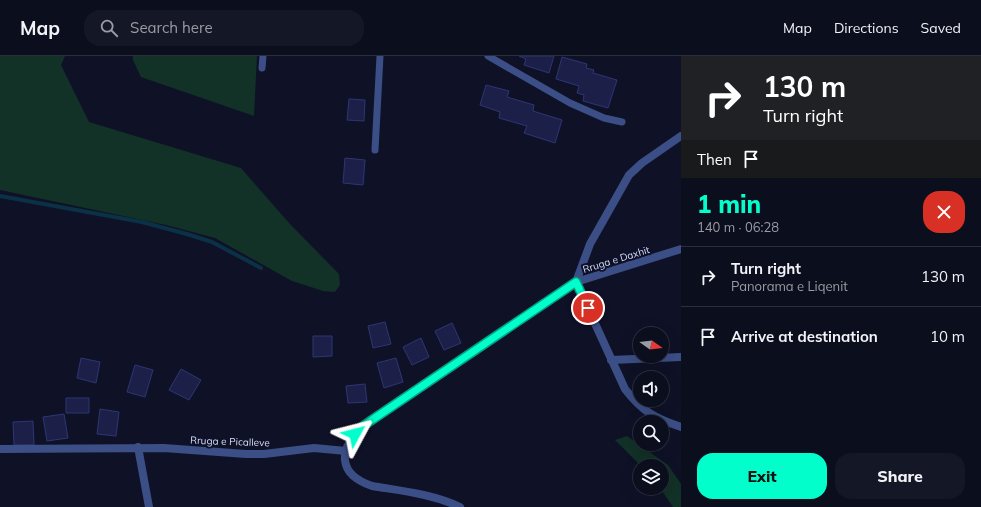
<!DOCTYPE html>
<html lang="en">
<head>
<meta charset="utf-8">
<style>
  body { margin:0; font-family:Mulish,sans-serif; background:#141726; color:#f1f3f6; height:100vh; display:flex; flex-direction:column; font-size:15px; white-space:nowrap }
  * { box-sizing:border-box; margin:0 }
  p { font-size:13px; color:#9a9ca4 }
  .icon { flex:none; width:22px; height:22px; fill:none; stroke:currentColor; stroke-width:2; stroke-linecap:round; stroke-linejoin:round }
  .map { position:relative; flex:1; overflow:hidden }
  .side { display:flex; flex-direction:column; background:#0b0e1d; width:300px }
  .side>* { flex:none }
  .top-card { background:#202124; color:#fff; overflow:hidden }
  .needle { width:26px; rotate:104deg }
  .fabs { position:absolute; left:633px; top:271px; display:grid; gap:8px }
  .fabs a { display:grid; place-items:center; width:36px; height:36px; border-radius:50%; background:#0b0e1d; box-shadow:0 4px 16px #0002,0 0 0 1px #2b2e3b; font-size:20px }
  .pin { position:absolute; display:grid; place-items:center; width:34px; height:34px; color:#fff; margin:-17px; border:2px solid #fff; border-radius:50%; box-shadow:0 1px 4px #0007 }
  .me { position:absolute; width:44px; margin:-22px; rotate:52deg; stroke-linejoin:round; filter:drop-shadow(0 0 3px #0008) }
  .turn { display:flex; align-items:center; gap:14px; height:84px; padding:0 16px; font-size:18px }
  .turn .icon { width:52px; height:52px; stroke-width:2.5 }
  .turn b { display:block; font-size:28px; line-height:34px }
  .then { display:flex; align-items:center; height:38px; padding:0 16px; background:#0003; gap:8px; font-size:15px }
  .round { display:grid; place-items:center; flex:none; width:42px; height:42px; border-radius:16px; background:#141726 }
  .summary { display:flex; align-items:center; justify-content:space-between; height:68px; padding:0 16px }
  h1 { font-size:24px; font-weight:800; line-height:30px; color:#02fecb }
  .primary-button { display:flex; gap:8px; margin-top:auto; padding:8px 16px }
  .primary-button a { flex:1; height:46px; border-radius:16px; background:#02fecb; color:#111; font-size:16px; font-weight:800; line-height:46px; text-align:center }
  .primary-button a+a { background:#141726; color:#f1f3f6 }
  ul { padding:0; list-style:none }
  li { display:flex; align-items:center; gap:12px; height:60px; padding:0 16px; border-top:1px solid #2b2e3b }
  li div { flex:1 }
  li b { display:block; font-size:15px }
  li em { font-style:normal }
  header { display:flex; align-items:center; gap:24px; box-sizing:border-box; height:56px; padding:0 20px; background:#0b0e1d; border-bottom:1px solid #2b2e3b }
  header strong { font-size:19px }
  nav { display:flex; gap:22px; margin-inline-start:auto; font-size:14px }
  .search { width:280px; height:36px; background:#141726; display:flex; align-items:center; gap:10px; box-sizing:border-box; padding:0 14px; border-radius:16px; color:#9a9ca4; font-size:15px }
  main { display:flex; flex:1; min-height:0 }
  .map>svg:first-child { display:block }
  .green { fill:#123127 }
  .lines { fill:none; stroke-linecap:round; stroke-linejoin:round }
  .stream { stroke:#0a3145; stroke-width:4 }
  .building { fill:#1c2048; stroke:#2e3574 }
  .service { stroke:#3b4e86; stroke-width:7 }
  .minor { stroke:#3b4e86; stroke-width:8 }
  .tertiary { stroke:#3b4e86; stroke-width:8 }
  .route-casing { stroke:#01a584; stroke-width:10 }
  .route { stroke:#02fecb; stroke-width:7 }
  .labels { text-anchor:middle; stroke-width:4; stroke-linejoin:round; paint-order:stroke }
  .street-label { font-size:10px; fill:#d5ddff; stroke:#0f1227 }
</style>
</head>
<body>
<header>
<strong>Map</strong>
<div class="search"><svg class="icon" aria-label="search" viewBox="0 0 24 24"><circle cx="10" cy="10" r="6"/><path d="M15 15l6 6"/></svg>Search here</div>
<nav><a>Map</a><a>Directions</a><a>Saved</a></nav>
</header>
<main>
<div class="map">
<svg width="681" height="451" viewBox="0 0 681 451">
  <rect width="100%" height="100%" fill="#0f1227"/>
  <path class="green" d="M 0,0 L 65,0 L 61,9 L 89,66 L 241,112 L 289,167 L 339,218 L 340,229 L 335,236 L 323,235 L 292,225 L 215,182 L 166,169 L 0,134 Z
    M 133,0 L 257,0 L 254,60 L 141,21 L 133,4 Z
    M 627,380 L 668,409 L 681,428 L 681,451 L 673,451 L 660,432 L 662,432 L 662,410 L 641,410 L 615,384 Z"/>
  <g class="lines">
    <path class="stream" d="M 0,140 L 142,166 L 187,178 L 212,186 L 261,212"/>
  </g>
  <path class="building" d="M 519,0 L 554,0 L 549,17 L 524,9 L 526,3 Z
    M 562,1 L 587,8 L 586,12 L 594,14 L 593,17 L 617,24 L 608,52 L 583,45 L 584,39 L 577,37 L 579,30 L 556,23 Z
    M 486,29 L 509,35 L 507,41 L 534,49 L 533,55 L 562,64 L 555,87 L 524,77 L 527,70 L 499,62 L 500,56 L 480,49 Z
    M 349,43 L 365,44 L 364,65 L 347,64 Z
    M 345,102 L 365,104 L 363,129 L 343,127 Z
    M 385,266 L 391,288 L 373,292 L 368,270 Z
    M 452,267 L 461,287 L 444,294 L 435,275 Z
    M 313,280 L 332,280 L 332,300 L 313,301 Z
    M 421,282 L 429,301 L 412,309 L 403,291 Z
    M 81,302 L 100,306 L 96,327 L 77,322 Z
    M 396,302 L 403,326 L 384,332 L 377,307 Z
    M 135,309 L 153,314 L 145,341 L 127,336 Z
    M 181,313 L 201,324 L 189,344 L 169,334 Z
    M 365,328 L 367,346 L 348,347 L 346,330 Z
    M 66,342 L 89,342 L 89,357 L 66,357 Z
    M 100,353 L 119,356 L 116,380 L 97,378 Z
    M 64,358 L 68,382 L 47,385 L 43,361 Z
    M 33,365 L 34,389 L 14,389 L 13,366 Z"/>
  <g class="lines">
    <path class="service" d="M 488,0 L 570,47 L 604,62 L 622,66
      M 262,12 L 263,0
      M 375,94 L 380,0"/>
    <path class="minor" d="M 576,226 L 590,188 L 629,119 L 642,107 L 681,80
      M 611,304 L 681,301
      M 138,391 L 149,451
      M 0,393 L 164,392 L 246,398 L 264,398 L 314,392 L 346,395"/>
    <path class="tertiary" d="M 576,226 L 625,333 C 642,355 654,362 681,371
      M 460,451 C 433,438 402,435 372,430 C 337,418 338,393 363,370 L 576,226 L 681,193"/>
  </g>
  <g class="lines">
    <g class="route-casing">
      <path id="route" d="M 355,378 L 363,370 L 576,226 L 588,252"/>
    </g>
    <use href="#route" class="route"/>
  </g>
  <g class="labels">
    <g class="street-label">
      <text transform="translate(616 203) rotate(-17)" y="4">Rruga e Daxhit</text>
      <text transform="translate(230 385) rotate(2)" y="4">Rruga e Picalleve</text>
    </g>
  </g>
</svg>
<div class="fabs">
<a><svg class="needle" viewBox="-14 -14 28 28"><path d="M0-13l5 13h-10z" fill="#e53935"/><path d="M0 13l5-13h-10z" fill="#9a9ca4"/></svg></a>
<a><svg class="icon" aria-label="sound" viewBox="0 0 24 24"><path d="M4 9h4l5-4v14l-5-4H4zM17 9q2 3 0 6"/></svg></a>
<a><svg class="icon" aria-label="search" viewBox="0 0 24 24"><circle cx="10" cy="10" r="6"/><path d="M15 15l6 6"/></svg></a>
<a><svg class="icon" aria-label="layers" viewBox="0 0 24 24"><path d="M12 4l9 5-9 5-9-5zM3 14l9 5 9-5"/></svg></a>
</div>
<div class="pin" style="left:588px;top:252px;background:#d93025"><svg class="icon" aria-label="arrive" viewBox="0 0 24 24"><path d="M6 21V4h12l-3 4 3 4H6"/></svg></div>
<svg class="me" style="left:355px;top:378px" viewBox="-20 -20 40 40"><path d="M0-17L14 15 0 8-14 15z" fill="#02fecb" stroke="#fff" stroke-width="4"/></svg>
</div>
<section class="side">
<div class="top-card">
<div class="turn"><svg class="icon" aria-label="right" viewBox="0 0 24 24"><path d="M7 20v-9h11M14 6l5 5-5 5"/></svg><div><b>130 m</b>Turn right</div></div>
<div class="then">Then<svg class="icon" aria-label="arrive" viewBox="0 0 24 24"><path d="M6 21V4h12l-3 4 3 4H6"/></svg></div>
</div>
<div class="summary"><div><h1>1 min</h1><p>140 m · 06:28</p></div><a class="round" style="background:#d93025;color:#fff"><svg class="icon" aria-label="close" viewBox="0 0 24 24"><path d="M6 6l12 12M18 6L6 18"/></svg></a></div>
<ul>
<li><svg class="icon" aria-label="right" viewBox="0 0 24 24"><path d="M7 20v-9h11M14 6l5 5-5 5"/></svg><div><b>Turn right</b><p>Panorama e Liqenit</p></div><em>130 m</em></li>
<li><svg class="icon" aria-label="arrive" viewBox="0 0 24 24"><path d="M6 21V4h12l-3 4 3 4H6"/></svg><div><b>Arrive at destination</b></div><em>10 m</em></li>
</ul>
<div class="primary-button"><a>Exit</a><a>Share</a></div>
</section>
</main>
</body>
</html>
